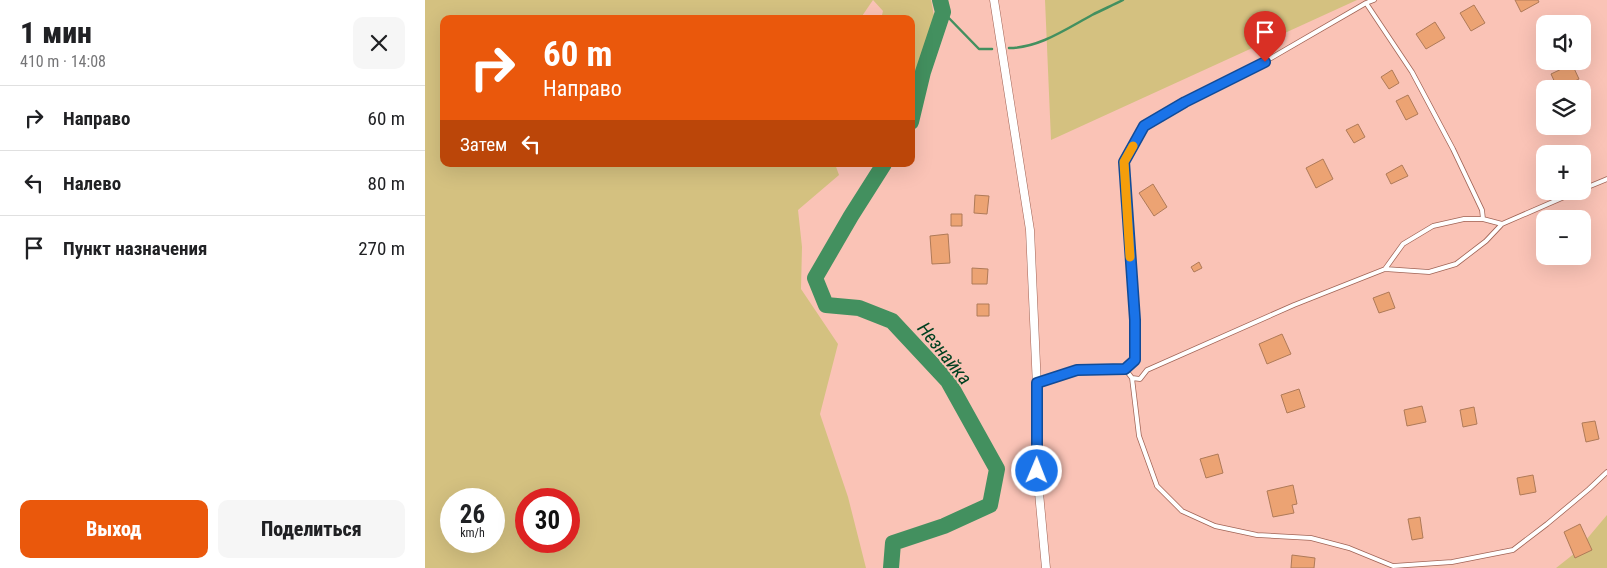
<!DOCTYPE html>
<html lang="ru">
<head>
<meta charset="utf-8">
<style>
  body { margin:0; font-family:"Roboto Condensed",sans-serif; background:#f6f6f6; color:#202124; height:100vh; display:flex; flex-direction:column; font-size:19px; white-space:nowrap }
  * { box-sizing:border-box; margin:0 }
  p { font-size:16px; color:#757577 }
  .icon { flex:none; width:28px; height:28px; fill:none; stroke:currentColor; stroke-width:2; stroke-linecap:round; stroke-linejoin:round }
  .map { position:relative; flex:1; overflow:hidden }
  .details { display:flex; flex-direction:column; background:#fff; width:425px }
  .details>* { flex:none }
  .hud { position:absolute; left:15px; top:15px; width:475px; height:152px; border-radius:10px; box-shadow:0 5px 20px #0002; background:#ea580c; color:#fff; overflow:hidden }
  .fabs { position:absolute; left:1111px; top:15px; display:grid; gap:10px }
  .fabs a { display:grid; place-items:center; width:55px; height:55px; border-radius:10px; background:#fff; box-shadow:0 5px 20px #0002; font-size:25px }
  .speed { position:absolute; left:15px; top:488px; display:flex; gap:10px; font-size:25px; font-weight:700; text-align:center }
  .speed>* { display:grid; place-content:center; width:65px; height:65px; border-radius:50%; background:#fff; box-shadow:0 5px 20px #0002; line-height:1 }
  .speed small { font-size:12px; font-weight:400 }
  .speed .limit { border:8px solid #d22; background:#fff; color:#111 }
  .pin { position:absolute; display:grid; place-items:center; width:42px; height:42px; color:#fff; margin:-51px -21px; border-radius:50% 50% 50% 0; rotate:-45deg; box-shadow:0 0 5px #0007 }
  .pin .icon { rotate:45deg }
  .me { position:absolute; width:55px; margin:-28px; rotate:1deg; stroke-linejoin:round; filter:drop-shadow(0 0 4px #0008) }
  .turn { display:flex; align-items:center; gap:18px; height:105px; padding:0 20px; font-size:22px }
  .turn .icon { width:65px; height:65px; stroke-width:2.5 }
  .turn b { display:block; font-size:35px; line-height:42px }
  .then { display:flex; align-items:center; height:48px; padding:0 20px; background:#0003; gap:10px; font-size:19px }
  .round { display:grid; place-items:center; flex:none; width:52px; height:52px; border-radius:10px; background:#f6f6f6 }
  .headline { display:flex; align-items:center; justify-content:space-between; height:85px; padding:0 20px }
  h1 { font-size:30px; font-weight:800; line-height:38px }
  .action { display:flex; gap:10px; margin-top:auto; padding:10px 20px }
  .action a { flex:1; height:58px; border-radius:10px; background:#ea580c; color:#fff; font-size:20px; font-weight:800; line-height:58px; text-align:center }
  .action a+a { background:#f6f6f6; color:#202124 }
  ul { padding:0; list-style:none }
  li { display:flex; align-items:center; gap:15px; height:65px; padding:0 20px; border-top:1px solid #e0e0e0 }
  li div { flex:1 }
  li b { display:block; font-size:19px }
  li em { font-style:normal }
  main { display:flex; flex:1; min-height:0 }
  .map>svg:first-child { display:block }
  .green { fill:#d4c180; fill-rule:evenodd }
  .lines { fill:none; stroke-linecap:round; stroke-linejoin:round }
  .stream { stroke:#43905f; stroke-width:2.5 }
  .river { stroke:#43905f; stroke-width:16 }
  .building { fill:#eca373; stroke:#af7a58 }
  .lane-casing { stroke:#a06456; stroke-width:5.5 }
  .street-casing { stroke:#a06456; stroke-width:9 }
  .lane { stroke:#fff; stroke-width:4 }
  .street { stroke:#fff; stroke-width:8 }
  .route-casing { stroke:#114b97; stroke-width:12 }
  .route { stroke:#1a73e8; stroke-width:9 }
  .slow { stroke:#f59e0b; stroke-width:9 }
  .labels { text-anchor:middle; stroke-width:4; stroke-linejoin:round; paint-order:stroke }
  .water-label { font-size:19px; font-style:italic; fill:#014120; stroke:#fac3b6 }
</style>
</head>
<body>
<main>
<section class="details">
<div class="headline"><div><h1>1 мин</h1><p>410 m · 14:08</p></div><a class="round"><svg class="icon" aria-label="close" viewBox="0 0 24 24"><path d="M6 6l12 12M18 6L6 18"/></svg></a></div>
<ul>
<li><svg class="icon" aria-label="right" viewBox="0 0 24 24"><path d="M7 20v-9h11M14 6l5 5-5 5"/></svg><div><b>Направо</b></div><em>60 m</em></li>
<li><svg class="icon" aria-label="left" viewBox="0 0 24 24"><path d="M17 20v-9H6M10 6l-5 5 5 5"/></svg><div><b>Налево</b></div><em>80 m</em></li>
<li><svg class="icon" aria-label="arrive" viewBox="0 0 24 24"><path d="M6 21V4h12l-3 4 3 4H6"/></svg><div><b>Пункт назначения</b></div><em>270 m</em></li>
</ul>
<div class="action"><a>Выход</a><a>Поделиться</a></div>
</section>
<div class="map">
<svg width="1182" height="568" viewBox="0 0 1182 568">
  <rect width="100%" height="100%" fill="#fac3b6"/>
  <path class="green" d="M 0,0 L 506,0 L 510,21 L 492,69 L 486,78 L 486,19 L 456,19 L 458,11 L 448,0 L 435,19 L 19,19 L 19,164 L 410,164 L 414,175 L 373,210 L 377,247 L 376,289 L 413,344 L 395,414 L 423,497 L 441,568 L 0,568 ZM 26,499 L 69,499 L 69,541 L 26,541 ZM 101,499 L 144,499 L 144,541 L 101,541 Z
    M 620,0 L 932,0 L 626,140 Z
    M 1182,515 L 1182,568 L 1131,568 L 1150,553 Z"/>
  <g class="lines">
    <path class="stream" d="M 518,12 L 554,49 L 567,49
      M 584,48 C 614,48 641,29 667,15 C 677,10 688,5 698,0"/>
    <path class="river" d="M 486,122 L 498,72 L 518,12 L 515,0
      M 459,164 L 426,216 L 390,278 L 401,305 L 434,308 L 467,321 L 523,381 L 572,469 L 565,505 L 519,526 L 468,543 L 466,568"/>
  </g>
  <path class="building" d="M 1090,0 L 1113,0 L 1114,2 L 1096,12 Z
    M 1049,5 L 1060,23 L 1046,31 L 1035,13 Z
    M 1010,22 L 1020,38 L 1001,49 L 991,34 Z
    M 1147,64 L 1154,79 L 1133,89 L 1126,74 Z
    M 967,70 L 974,83 L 964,89 L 956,77 Z
    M 983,95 L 993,114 L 981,120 L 971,101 Z
    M 933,124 L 940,137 L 929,143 L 921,130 Z
    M 898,159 L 908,179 L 891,188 L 881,168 Z
    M 977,165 L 983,176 L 966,184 L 961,174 Z
    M 728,184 L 742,207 L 729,216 L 714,193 Z
    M 550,195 L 564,196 L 562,214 L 549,213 Z
    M 526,214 L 537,214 L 537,226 L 526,226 Z
    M 523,234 L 525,263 L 507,264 L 505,236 Z
    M 774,262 L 777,268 L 769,272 L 766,267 Z
    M 547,268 L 563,269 L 562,284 L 547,284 Z
    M 964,292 L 970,308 L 954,313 L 948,298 Z
    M 552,304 L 564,304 L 564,316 L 552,316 Z
    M 857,334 L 866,354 L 842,364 L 834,344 Z
    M 874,389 L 880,407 L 862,413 L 856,395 Z
    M 997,406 L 1001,422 L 982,426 L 979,410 Z
    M 1049,407 L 1052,424 L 1038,427 L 1035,410 Z
    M 1170,421 L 1174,439 L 1161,442 L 1157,423 Z
    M 793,454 L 798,473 L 781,478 L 775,459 Z
    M 1108,475 L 1111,492 L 1095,495 L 1092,478 Z
    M 868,485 L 872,504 L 867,505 L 869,513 L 848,517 L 842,491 Z
    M 995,517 L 998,538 L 987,540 L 983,519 Z
    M 1155,524 L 1167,550 L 1150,558 L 1139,532 Z
    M 867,555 L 890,558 L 889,568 L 866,568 Z"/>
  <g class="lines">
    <g class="lane-casing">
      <path id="lane" d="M 949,0 L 941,3 L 987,72 L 1028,149 L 1057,210 L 1058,219
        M 1158,189 L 1182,179
        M 960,269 L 978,244 L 1008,226 L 1039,219 L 1058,219 L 1077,224
        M 700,369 L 710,360 L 710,321 L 699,162 L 719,126 L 760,102 L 827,69 L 941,3
        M 707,378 L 714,436 L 732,486 L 757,511 L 790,526 L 832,535 L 886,538 L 924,548 L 968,566 L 1027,562 L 1088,550 L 1122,524 L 1164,489 L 1182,472
        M 612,383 L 652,370 L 700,369 L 707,378 L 715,379 L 722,370 L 869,305 L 960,269 L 1004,272 L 1031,264 L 1061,241 L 1077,224 L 1153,191"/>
    </g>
    <g class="street-casing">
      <path id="street" d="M 569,0 L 605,230 L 613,409 L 612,471 L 621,568"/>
    </g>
    <use href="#lane" class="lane"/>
    <use href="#street" class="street"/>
  </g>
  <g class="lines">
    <g class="route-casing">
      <path id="route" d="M 612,471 L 612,383 L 652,370 L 700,369 L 710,360 L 710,320 L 699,162 L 719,126 L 760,102 L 840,62"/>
    </g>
    <use href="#route" class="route"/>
    <path class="slow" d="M 705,257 L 699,162 L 708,146"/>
  </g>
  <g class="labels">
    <g class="water-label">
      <text transform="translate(520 353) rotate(51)" y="7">Незнайка</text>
    </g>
  </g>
</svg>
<div class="fabs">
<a><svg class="icon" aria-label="sound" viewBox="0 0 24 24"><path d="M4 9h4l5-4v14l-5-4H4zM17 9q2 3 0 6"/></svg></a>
<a><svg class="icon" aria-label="layers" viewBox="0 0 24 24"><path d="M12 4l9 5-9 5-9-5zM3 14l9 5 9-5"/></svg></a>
<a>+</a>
<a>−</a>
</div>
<div class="speed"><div>26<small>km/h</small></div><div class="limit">30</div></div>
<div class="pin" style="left:840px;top:62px;background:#d93025"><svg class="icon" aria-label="arrive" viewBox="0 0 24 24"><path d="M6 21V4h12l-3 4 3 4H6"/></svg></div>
<svg class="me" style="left:612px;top:471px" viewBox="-20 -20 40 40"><circle r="17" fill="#1a73e8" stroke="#fff" stroke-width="3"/><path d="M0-11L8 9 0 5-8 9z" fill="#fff"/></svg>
<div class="hud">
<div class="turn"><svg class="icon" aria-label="right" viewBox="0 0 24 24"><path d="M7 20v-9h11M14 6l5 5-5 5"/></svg><div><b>60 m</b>Направо</div></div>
<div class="then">Затем<svg class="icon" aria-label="left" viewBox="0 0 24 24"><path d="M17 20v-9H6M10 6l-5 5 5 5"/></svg></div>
</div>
</div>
</main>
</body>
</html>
